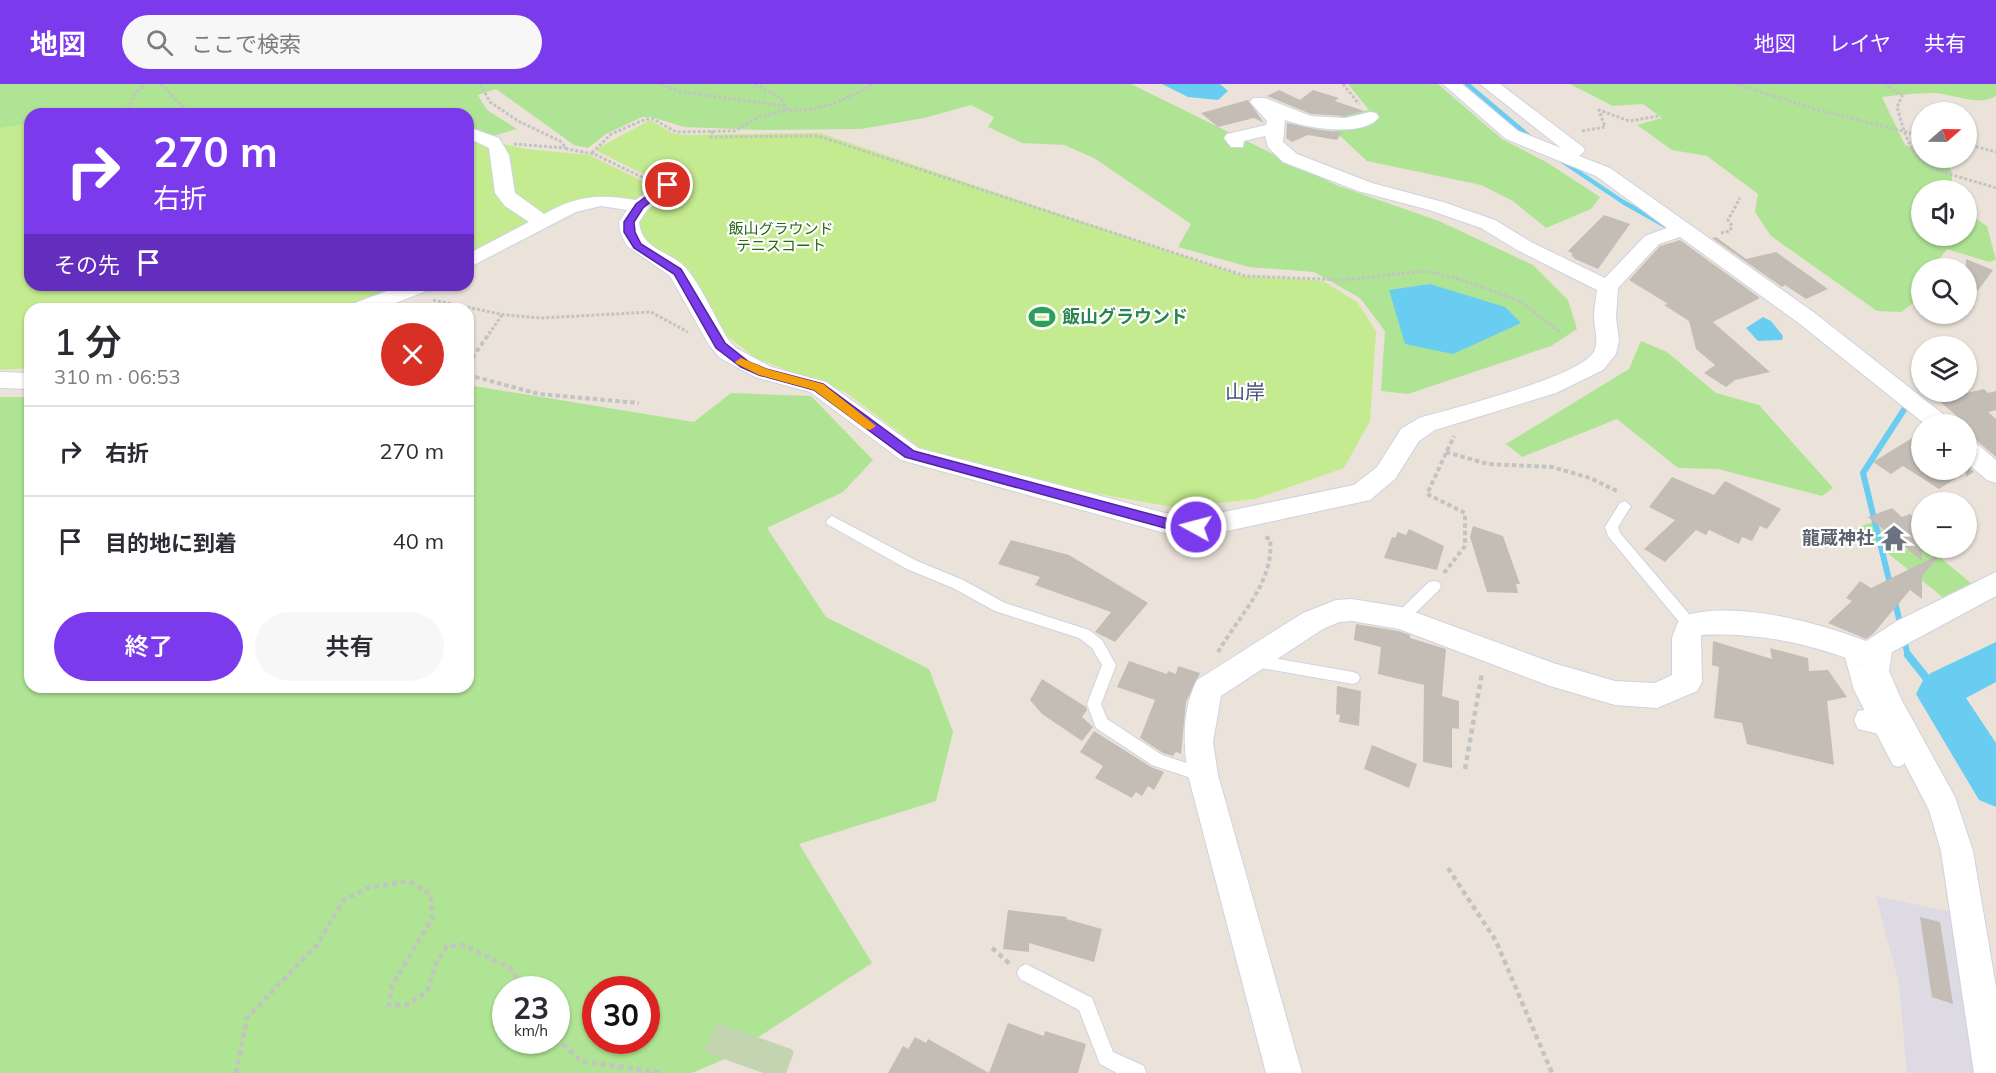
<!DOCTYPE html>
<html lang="ja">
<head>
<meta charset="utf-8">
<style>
  body { margin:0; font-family:Mulish,"Noto Sans JP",sans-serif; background:#f7f7f7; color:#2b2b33; height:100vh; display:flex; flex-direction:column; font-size:22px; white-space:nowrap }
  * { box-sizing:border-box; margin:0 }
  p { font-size:20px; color:#7c7c81 }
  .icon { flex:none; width:33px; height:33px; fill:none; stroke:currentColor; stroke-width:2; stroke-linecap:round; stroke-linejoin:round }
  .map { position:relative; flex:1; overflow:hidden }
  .drawer { position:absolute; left:24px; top:219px; width:450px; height:390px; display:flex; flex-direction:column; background:#fff; border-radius:18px; box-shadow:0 2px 4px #0004 }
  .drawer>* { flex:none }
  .guide { position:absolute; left:24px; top:24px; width:450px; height:183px; border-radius:18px; box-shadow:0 2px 4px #0004; background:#7c3aed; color:#fff; overflow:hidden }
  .needle { width:39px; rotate:70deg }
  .buttons { position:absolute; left:1911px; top:18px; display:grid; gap:12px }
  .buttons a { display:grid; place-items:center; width:66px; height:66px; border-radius:50%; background:#fff; box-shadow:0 2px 4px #0004; font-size:30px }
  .speed { position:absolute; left:492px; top:892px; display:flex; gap:12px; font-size:30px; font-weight:700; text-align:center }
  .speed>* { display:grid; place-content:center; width:78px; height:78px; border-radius:50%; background:#fff; box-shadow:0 2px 4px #0004; line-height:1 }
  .speed small { font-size:15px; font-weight:400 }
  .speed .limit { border:9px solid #d22; background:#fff; color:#111 }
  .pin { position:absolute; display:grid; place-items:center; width:51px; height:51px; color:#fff; margin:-26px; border:3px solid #fff; border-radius:50%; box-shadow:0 2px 6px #0007 }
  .me { position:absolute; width:66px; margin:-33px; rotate:277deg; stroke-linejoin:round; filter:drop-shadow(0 0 4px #0008) }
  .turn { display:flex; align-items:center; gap:21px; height:126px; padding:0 30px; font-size:27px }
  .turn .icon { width:78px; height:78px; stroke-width:2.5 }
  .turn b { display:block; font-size:42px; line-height:51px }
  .then { display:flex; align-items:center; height:57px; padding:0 30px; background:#0003; gap:12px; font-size:22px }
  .round { display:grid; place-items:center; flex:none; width:63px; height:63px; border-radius:32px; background:#f7f7f7 }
  .overview { display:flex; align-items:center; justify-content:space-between; height:102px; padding:0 30px }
  h1 { font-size:36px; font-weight:600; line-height:45px }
  .action { display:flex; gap:12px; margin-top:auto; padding:12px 30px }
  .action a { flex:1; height:69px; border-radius:36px; background:#7c3aed; color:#fff; font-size:24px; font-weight:600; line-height:69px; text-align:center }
  .action a+a { background:#f7f7f7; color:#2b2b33 }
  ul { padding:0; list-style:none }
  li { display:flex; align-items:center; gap:18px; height:90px; padding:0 30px; border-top:2px solid #e1e1e2 }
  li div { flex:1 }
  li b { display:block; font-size:22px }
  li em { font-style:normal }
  header { display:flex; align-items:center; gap:36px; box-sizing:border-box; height:84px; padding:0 30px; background:#7c3aed; color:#fff }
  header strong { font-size:28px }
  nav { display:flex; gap:33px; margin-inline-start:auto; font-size:21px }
  .search { width:420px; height:54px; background:#f7f7f7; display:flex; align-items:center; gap:15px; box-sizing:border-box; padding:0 21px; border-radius:33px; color:#7c7c81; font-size:22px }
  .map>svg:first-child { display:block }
  .industrial { fill:#dddae3 }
  .green { fill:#afe494; fill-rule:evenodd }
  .cemetery { fill:#c2d5b0 }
  .pitch { fill:#c4eb8f }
  .water { fill:#69cdf1 }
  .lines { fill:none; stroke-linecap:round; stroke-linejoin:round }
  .stream-far2 { stroke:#69cdf1; stroke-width:4.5 }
  .stream-far1 { stroke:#69cdf1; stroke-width:6 }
  .stream { stroke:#69cdf1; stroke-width:8 }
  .river { fill:#69cdf1; fill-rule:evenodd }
  .building { fill:#c3bdb6 }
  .lane-casing { stroke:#ced2e2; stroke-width:2 }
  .street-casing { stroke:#ced2e2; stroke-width:2 }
  .path-far2 { stroke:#c3c3c3; stroke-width:3; stroke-dasharray:3 2; stroke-linecap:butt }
  .path-far1 { stroke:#c3c3c3; stroke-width:4; stroke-dasharray:4.5 3; stroke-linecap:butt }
  .path { stroke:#c3c3c3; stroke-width:4.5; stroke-dasharray:5 4; stroke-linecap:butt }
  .lane { fill:#fff; fill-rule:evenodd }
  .street { fill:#fff; fill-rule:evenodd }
  .route { fill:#7c3aed; stroke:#51269a; stroke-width:1.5 }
  .slow { fill:#f59e0b }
  .labels { text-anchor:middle; stroke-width:4.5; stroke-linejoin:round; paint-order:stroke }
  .far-park-label { font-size:15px; fill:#286618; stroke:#fff }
  .leisure-label { font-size:18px; font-weight:bold; fill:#27864d; stroke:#fff; text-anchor:start }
  .worship-label { font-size:18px; font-weight:bold; fill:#5b616d; stroke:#fff; text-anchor:end }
  .neighbourhood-label { font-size:20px; fill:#485179; stroke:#fff }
</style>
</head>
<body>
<header>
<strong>地図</strong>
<div class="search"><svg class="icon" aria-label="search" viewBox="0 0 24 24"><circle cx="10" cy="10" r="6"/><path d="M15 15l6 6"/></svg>ここで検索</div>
<nav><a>地図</a><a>レイヤ</a><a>共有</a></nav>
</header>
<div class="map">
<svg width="1996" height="989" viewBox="0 0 1996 989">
  <rect width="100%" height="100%" fill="#ebe3d9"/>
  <path class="industrial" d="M 1876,812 L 1957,829 L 1981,989 L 1907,989 L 1899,900 Z"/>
  <path class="green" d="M 0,0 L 1131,0 L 1336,101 L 1439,137 L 1533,181 L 1568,216 L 1577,245 L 1551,262 L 1408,310 L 1381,307 L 1385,247 L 1360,214 L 1314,188 L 1249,183 L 1178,163 L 1191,140 L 1094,74 L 1064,61 L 1022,59 L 988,43 L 994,33 L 971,21 L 924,34 L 861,45 L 760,46 L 684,43 L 651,33 L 642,33 L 606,50 L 588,64 L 574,61 L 496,5 L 478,11 L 487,26 L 517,45 L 468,59 L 468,30 L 30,30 L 30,46 L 0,51 Z
    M 1348,0 L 1438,0 L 1502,55 L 1548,79 L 1600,113 L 1591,125 L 1546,144 L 1513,117 L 1481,101 L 1367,77 L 1323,36 L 1369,26 Z
    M 1570,0 L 1996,0 L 1996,12 C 1979,23 1954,10 1935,9 C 1918,9 1899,11 1882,13 L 1905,61 L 1921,67 L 1922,74 L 1935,74 L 1951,85 L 1953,106 L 1922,106 L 1922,152 L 1966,152 L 1967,129 L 1987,142 L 1996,176 L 1989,178 L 1947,165 L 1932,184 L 1922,184 L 1921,213 L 1901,228 L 1877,227 L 1771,152 L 1755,128 L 1758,110 L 1707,72 L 1672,66 L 1637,41 L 1662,34 L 1643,20 L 1613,22 Z
    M 1641,257 L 1667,268 L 1716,309 L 1759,321 L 1833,404 L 1822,412 L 1718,385 L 1678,384 L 1617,335 L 1522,373 L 1506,360 L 1629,285 Z
    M 468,301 L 694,338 L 731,309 L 811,312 L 873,376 L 843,408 L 767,444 L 826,533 L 929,585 L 953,648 L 936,717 L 799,760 L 872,879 L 725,975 L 692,989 L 0,989 L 0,313 L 30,313 L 30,603 L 468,603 ZM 506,906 L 556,906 L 556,957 L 506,957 ZM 596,906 L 646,906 L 646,957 L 596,957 Z
    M 1873,438 L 1906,466 L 1920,461 L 1926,466 L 1930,465 L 1973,501 L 1945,515 L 1856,444 Z"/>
  <path class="cemetery" d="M 717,939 L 791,965 L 794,968 L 786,989 L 763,989 L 704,968 Z"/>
  <path class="pitch" d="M 650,36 L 672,49 L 683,51 L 820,49 L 1242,192 L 1323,197 L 1357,218 L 1376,247 L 1370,337 L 1344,384 L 1255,415 L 1178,424 L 1077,406 L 931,372 L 845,308 L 755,274 L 726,251 L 704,210 L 679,177 L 646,160 L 639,147 L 640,135 L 672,100 L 665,97 L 661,99 L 597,67 L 598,64 Z
    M 30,39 L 30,201 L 408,201 L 339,225 L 30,225 L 30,284 L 0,286 L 0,44 Z
    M 468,52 L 526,65 L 589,71 L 655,103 L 637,118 L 603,113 L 468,173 Z"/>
  <path class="water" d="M 1162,0 L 1220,0 L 1228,7 L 1218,16 L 1188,13 Z
    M 1430,200 L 1505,223 L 1521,239 L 1453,270 L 1405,260 L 1389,206 Z
    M 1763,233 L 1771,237 L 1783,252 L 1782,256 L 1758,257 L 1746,244 Z"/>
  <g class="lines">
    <path class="stream-far2" d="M 1467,0 L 1531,54
      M 1562,77 L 1623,118 L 1669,144"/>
    <path class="stream-far1" d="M 1891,504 L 1863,389 L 1907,321 L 1904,319
      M 1894,514 L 1908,572"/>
    <path class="stream" d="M 1908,571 L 1939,610"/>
    <path class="river" d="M 1996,558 L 1996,598 L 1966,614 L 1996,659 L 1996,723 L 1979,716 L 1916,610 L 1923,596 L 1931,589 Z"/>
  </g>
  <path class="building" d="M 1279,6 L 1300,16 L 1313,6 L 1339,14 L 1335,17 L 1364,27 L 1345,32 L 1311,30 L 1267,12 Z
    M 1248,16 L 1264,39 L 1254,34 L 1218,43 L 1201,29 Z
    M 1287,39 L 1320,46 L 1342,48 L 1337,56 L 1308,51 L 1292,58 L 1286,54 Z
    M 1604,131 L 1630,140 L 1598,185 L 1575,175 L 1571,171 L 1573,170 L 1568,167 Z
    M 1716,153 L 1746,175 L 1776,168 L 1828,205 L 1806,215 L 1785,201 L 1782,203 L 1712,154 Z
    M 1680,156 L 1760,214 L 1713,238 L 1770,288 L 1735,296 L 1726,303 L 1704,289 L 1715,281 L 1696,265 L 1689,237 L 1664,221 L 1668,220 L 1629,196 L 1660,162 Z
    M 1966,175 L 1993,186 L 1966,223 Z
    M 1984,305 L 1988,309 L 1996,307 L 1996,326 L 1988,328 L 1996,335 L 1996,373 L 1976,356 L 1966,354 L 1966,340 L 1938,316 Z
    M 1922,348 L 1922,386 L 1966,386 L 1966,381 L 1974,388 L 1966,393 L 1966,388 L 1939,405 L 1903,382 L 1891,390 L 1873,378 Z
    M 1672,393 L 1714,411 L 1725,397 L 1781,425 L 1767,445 L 1760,442 L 1752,457 L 1742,453 L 1739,460 L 1709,446 L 1706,451 L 1696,446 L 1665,478 L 1644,465 L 1675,436 L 1649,423 Z
    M 1892,424 L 1902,433 L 1910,430 L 1922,439 L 1922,477 L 1868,433 Z
    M 1473,442 L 1503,452 L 1520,500 L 1516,500 L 1518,509 L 1487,508 L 1470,453 Z
    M 1409,445 L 1444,462 L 1437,486 L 1384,474 L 1392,453 L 1395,454 L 1398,448 L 1406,451 Z
    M 1011,456 L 1069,471 L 1148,519 L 1115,558 L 1095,548 L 1111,528 L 1035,501 L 1040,493 L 998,480 Z
    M 1942,469 L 1922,492 L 1922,515 L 1910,506 L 1873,550 L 1866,555 L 1828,539 L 1852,517 L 1846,514 L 1860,497 L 1871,504 Z
    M 1356,540 L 1398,547 L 1410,551 L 1410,554 L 1446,565 L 1442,612 L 1459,617 L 1459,645 L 1452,644 L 1452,684 L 1423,678 L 1424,601 L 1378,590 L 1381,563 L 1354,556 Z
    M 1713,557 L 1772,575 L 1770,564 L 1808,574 L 1809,587 L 1828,586 L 1847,613 L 1827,617 L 1834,681 L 1747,660 L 1742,639 L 1714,634 L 1719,583 L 1712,581 Z
    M 1129,577 L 1167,590 L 1168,587 L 1176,590 L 1178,582 L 1200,589 L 1186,618 L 1181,670 L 1176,668 L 1173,672 L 1163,669 L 1140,654 L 1155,616 L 1117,603 Z
    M 1042,595 L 1086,623 L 1087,626 L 1082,633 L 1093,643 L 1082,657 L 1042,630 L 1030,616 Z
    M 1337,602 L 1361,607 L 1359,642 L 1339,638 L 1340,631 L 1336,630 Z
    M 1094,647 L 1151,683 L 1164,688 L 1154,706 L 1148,702 L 1142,712 L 1136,708 L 1132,714 L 1095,694 L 1103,682 L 1080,668 Z
    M 1372,661 L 1417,680 L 1409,704 L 1364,685 Z
    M 1008,826 L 1067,833 L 1066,835 L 1102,845 L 1094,878 L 1029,859 L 1029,868 L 1003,865 Z
    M 1920,833 L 1940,838 L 1953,920 L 1932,913 Z
    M 1008,939 L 1044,952 L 1045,947 L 1086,960 L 1078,989 L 989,989 Z
    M 915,953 L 926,959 L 928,955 L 989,989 L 888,989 L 903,962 L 908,965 Z"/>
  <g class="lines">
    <g class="lane-casing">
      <path id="lane" d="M 1625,417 L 1631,422 L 1618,443 L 1620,449 L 1695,537 L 1697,541 L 1695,545 L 1685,545 L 1608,452 L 1605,443 L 1620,419 Z
        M 832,432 L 917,477 L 963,496 L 1005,519 L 1089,546 L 1102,556 L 1116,581 L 1101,620 L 1107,635 L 1162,671 L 1208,686 L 1211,691 L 1208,696 L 1203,698 L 1152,681 L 1096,644 L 1087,620 L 1102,581 L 1092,564 L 1079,554 L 995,527 L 953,504 L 907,485 L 827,440 L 826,437 Z
        M 1434,497 L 1439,498 L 1441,502 L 1439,506 L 1406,538 L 1396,538 L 1394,534 L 1396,530 L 1429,498 Z
        M 1849,556 L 1854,558 L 1856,562 L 1869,606 L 1906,676 L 1903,681 L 1898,683 L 1893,681 L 1854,606 L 1842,562 L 1844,558 Z
        M 1255,571 L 1353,588 L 1358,590 L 1360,594 L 1358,598 L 1353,600 L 1255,583 L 1250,581 L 1248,577 L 1250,573 Z
        M 1026,880 L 1092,914 L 1113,968 L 1144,982 L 1146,989 L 1117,989 L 1100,980 L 1079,926 L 1020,895 L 1017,889 L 1020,883 Z"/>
    </g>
    <g class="street-casing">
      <path id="street" d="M 1443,0 L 1462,0 L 1518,47 L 1561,64 L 1480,0 L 1500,0 L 1583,63 L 1585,67 L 1579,72 L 1610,84 L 1816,230 L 1948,334 L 1952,340 L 1925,340 L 1800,240 L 1680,153 L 1659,160 L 1618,204 L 1616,234 L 1619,256 L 1616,270 L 1603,286 L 1556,309 L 1435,346 L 1419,357 L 1395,395 L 1370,416 L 1209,451 L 1196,453 L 1165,449 L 901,376 L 810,308 L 755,293 L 720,274 L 709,261 L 670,192 L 627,162 L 620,148 L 619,138 L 627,126 L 601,122 L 576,128 L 468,184 L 468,170 L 529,138 L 505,122 L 495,109 L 489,64 L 468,54 L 468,43 L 499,54 L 509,71 L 515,109 L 544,130 C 578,111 598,110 636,116 L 661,97 L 675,97 L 678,101 L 675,105 L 647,126 L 639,138 C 642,167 669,166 686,184 C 700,200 717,237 729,257 L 736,264 L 771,283 L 826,298 L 918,364 L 1165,429 L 1196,433 L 1209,431 L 1354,401 L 1377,383 L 1401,345 L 1419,334 C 1451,325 1578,293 1593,269 C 1600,258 1594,245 1594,233 C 1594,224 1596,215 1597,206 L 1517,166 L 1481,144 L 1429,126 L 1358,107 L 1283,78 L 1268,63 L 1265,52 L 1244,57 L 1243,63 L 1231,63 L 1224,54 L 1227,50 L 1266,41 L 1267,37 L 1250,18 L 1253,14 L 1265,14 L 1311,32 L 1345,34 L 1370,28 L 1376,29 L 1379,33 C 1364,54 1306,44 1285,36 L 1283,58 L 1297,70 L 1372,99 L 1443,118 L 1495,136 L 1531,158 L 1605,194 L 1645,152 L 1667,144 L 1596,92 L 1506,55 Z
        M 403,201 L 433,201 L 429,206 L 380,225 L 349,225 L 352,220 Z
        M 0,288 L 30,289 L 30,305 L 0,304 Z
        M 1966,356 L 1975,358 L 1996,376 L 1996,399 L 1987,396 L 1966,378 Z
        M 1996,488 L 1996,512 L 1892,568 L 1889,587 L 1901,615 L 1955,713 L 1973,767 L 1996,903 L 1996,989 L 1974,989 L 1941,767 L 1929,726 L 1888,647 L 1879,650 L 1858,645 L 1854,636 L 1858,627 L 1876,624 L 1861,587 L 1862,580 C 1810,559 1756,548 1701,551 L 1702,598 L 1697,607 L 1657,624 L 1615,621 L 1550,602 L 1399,545 L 1352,537 L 1339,538 L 1323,545 L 1221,612 L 1213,658 L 1218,691 L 1302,989 L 1266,989 L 1188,691 C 1183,660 1182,625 1197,596 L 1303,529 L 1336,516 L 1352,515 L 1401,523 L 1553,579 L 1615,597 L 1655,599 L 1672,591 L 1672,554 L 1680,533 C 1734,515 1815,538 1866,557 L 1897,537 Z"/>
    </g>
    <path class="path-far2" d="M 161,0 L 184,24 L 202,30
      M 480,0 L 490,18 L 518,37 L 560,57 L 567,65 L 594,70 L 646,95
      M 660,0 L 681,8 L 785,22
      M 755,0 L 781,14 L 787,26 C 819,28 846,16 873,0
      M 1343,0 L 1359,20
      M 1736,0 L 1818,26 L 1922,52
      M 1884,0 L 1902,12 L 1897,23 C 1902,40 1908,67 1924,79 C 1937,88 1978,98 1996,104
      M 126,30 L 135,9 L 145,0
      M 713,47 L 711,53 L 818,52 L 1245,192 L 1342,196 L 1425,187 L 1456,194 L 1520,217 L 1561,249
      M 1582,47 L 1605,43 L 1599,26 L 1629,37 L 1659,32
      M 514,60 L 566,64
      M 1966,60 L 1996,68
      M 592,69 L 611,50 L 646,35 L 653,35 L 676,48 L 735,47 L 758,33 L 787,26
      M 1721,149 L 1730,147 L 1732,142 L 1728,136 L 1740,114
      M 433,216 L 505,231 L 542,234 L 651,228 L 688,248
      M 489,250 L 502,231"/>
    <path class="path-far1" d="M 468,280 L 490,248
      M 468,291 L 539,310 L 639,319
      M 1446,368 L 1488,380 L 1552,383 L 1590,394 L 1619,408
      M 1444,489 L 1465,462 L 1465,429 L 1427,410 L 1454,352
      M 1218,568 C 1238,533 1275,498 1270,455 L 1263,452"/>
    <path class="path" d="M 1465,685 L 1482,589
      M 1448,784 L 1496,857 L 1552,989
      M 992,864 L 1010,880
      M 556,954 L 581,977 L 663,989
      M 236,989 L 247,934 L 317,861 L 343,817 L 367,804 L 409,797 L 431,811 L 432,835 L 392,901 L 389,921 L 406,921 L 427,908 L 436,880 L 447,862 L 463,861 L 509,883 L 525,906"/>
    <use href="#lane" class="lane"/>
    <use href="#street" class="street"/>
  </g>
  <path class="route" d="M 664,99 L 672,101 L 643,124 L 634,138 L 635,148 L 641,160 L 681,185 L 725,259 L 749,278 L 766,285 L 823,300 L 914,367 L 1165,434 L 1196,438 L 1203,443 L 1201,446 L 1165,444 L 905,373 L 814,306 L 759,291 L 741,283 L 716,264 L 674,190 L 634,164 L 624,148 L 624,138 L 636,120 Z"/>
  <path class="slow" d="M 741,274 L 767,285 L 823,300 L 876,342 L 870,346 L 866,345 L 814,306 L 759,291 L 737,280 L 735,278 Z"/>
  <defs>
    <g id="stadium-bare" transform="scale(2.07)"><path d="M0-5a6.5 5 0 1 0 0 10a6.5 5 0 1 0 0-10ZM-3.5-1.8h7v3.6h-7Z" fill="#2e9e5b" stroke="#fff" stroke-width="2.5" paint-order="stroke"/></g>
    <g id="temple-bare" transform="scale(2.07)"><path d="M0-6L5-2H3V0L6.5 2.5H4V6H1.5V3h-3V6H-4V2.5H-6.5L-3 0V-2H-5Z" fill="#6b7280" stroke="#fff" stroke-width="2.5" paint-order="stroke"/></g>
  </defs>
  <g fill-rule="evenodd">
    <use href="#stadium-bare" x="1042" y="233"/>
    <use href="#temple-bare" x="1894" y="454"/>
  </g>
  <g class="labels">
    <g class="far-park-label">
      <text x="781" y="150">飯山グラウンド<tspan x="781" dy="17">テニスコート</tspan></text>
    </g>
    <g class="leisure-label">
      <text x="1062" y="239">飯山グラウンド</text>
    </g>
    <g class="worship-label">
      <text x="1874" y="460">龍蔵神社</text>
    </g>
    <g class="neighbourhood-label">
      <text x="1245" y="315">山岸</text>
    </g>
  </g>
</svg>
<div class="buttons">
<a><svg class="needle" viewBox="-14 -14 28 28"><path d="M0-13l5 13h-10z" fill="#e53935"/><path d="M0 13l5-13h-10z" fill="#7c7c81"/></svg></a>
<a><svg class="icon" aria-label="sound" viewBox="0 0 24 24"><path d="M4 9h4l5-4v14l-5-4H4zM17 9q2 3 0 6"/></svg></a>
<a><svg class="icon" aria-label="search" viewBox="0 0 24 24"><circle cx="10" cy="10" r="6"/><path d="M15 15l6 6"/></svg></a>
<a><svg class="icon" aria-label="layers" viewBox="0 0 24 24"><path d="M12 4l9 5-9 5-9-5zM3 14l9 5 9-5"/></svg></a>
<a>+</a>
<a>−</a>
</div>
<div class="speed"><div>23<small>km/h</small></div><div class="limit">30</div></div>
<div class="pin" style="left:668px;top:101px;background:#d93025"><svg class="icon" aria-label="arrive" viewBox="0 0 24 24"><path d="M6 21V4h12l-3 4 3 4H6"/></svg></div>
<svg class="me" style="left:1196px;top:443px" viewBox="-20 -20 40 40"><circle r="17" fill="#7c3aed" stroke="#fff" stroke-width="3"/><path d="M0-11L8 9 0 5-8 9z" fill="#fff"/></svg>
<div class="guide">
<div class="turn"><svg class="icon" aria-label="right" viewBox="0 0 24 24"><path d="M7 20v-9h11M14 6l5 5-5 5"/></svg><div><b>270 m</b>右折</div></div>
<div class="then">その先<svg class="icon" aria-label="arrive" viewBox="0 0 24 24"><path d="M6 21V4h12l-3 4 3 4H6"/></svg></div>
</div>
<section class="drawer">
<div class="overview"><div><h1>1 分</h1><p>310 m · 06:53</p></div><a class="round" style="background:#d93025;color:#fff"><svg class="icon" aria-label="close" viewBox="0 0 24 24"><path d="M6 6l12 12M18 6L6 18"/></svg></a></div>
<ul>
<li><svg class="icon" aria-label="right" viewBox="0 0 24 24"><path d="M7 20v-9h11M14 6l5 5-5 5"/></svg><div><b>右折</b></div><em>270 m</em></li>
<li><svg class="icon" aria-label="arrive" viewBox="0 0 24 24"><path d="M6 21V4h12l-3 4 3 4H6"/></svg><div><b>目的地に到着</b></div><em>40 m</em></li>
</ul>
<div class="action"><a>終了</a><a>共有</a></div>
</section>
</div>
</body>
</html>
